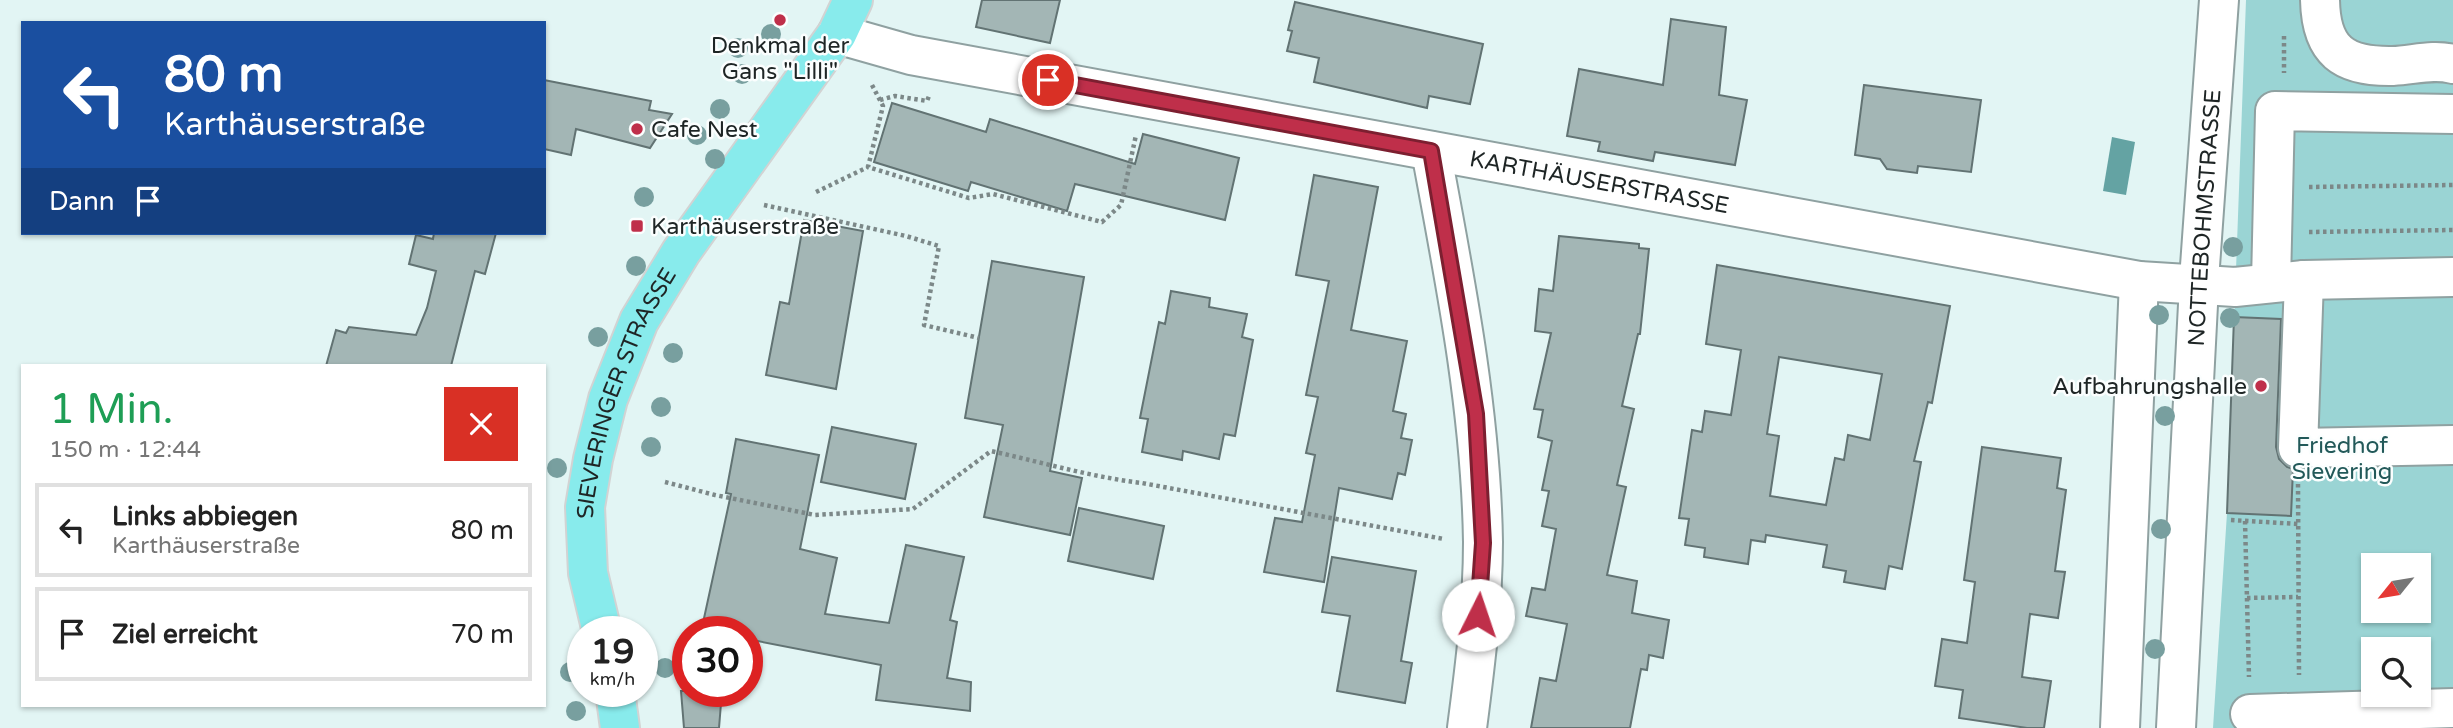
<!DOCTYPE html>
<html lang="de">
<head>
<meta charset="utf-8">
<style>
  body { margin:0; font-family:"Varela Round",sans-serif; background:#f6f6f6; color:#222; height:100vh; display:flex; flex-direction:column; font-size:26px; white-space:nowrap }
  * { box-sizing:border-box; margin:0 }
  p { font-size:23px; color:#767676 }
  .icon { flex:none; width:38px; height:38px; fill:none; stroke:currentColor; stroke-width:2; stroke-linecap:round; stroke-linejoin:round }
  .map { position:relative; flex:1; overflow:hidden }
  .side { position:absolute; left:21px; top:364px; width:525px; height:343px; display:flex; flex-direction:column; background:#fff; border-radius:0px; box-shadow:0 2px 5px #0004 }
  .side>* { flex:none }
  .guide { position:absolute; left:21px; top:21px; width:525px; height:214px; border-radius:0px; box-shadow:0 2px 5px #0004; background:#1a4fa0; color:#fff; overflow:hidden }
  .needle { width:46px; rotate:240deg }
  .fabs { position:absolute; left:2361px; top:553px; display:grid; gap:14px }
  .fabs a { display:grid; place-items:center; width:70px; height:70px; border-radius:0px; background:#fff; box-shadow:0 2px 5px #0004; font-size:35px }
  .speed { position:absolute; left:567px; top:616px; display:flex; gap:14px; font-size:35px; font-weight:700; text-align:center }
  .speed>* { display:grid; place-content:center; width:91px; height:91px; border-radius:50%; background:#fff; box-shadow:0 2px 5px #0004; line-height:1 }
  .speed small { font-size:18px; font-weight:400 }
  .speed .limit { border:10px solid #d22; background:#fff; color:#111 }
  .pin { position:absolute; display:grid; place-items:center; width:60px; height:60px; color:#fff; margin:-30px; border:4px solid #fff; border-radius:50%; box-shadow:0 2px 7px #0007 }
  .me { position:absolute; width:77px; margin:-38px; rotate:4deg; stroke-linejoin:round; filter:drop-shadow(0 0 5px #0008) }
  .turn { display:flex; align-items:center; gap:24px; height:147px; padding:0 28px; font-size:32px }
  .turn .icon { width:91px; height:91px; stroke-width:2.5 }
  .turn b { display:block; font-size:49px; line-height:60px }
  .then { display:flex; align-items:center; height:66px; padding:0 28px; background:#0003; gap:14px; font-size:26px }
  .round { display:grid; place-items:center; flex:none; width:74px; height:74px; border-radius:0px; background:#f6f6f6 }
  .overview { display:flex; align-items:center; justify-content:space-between; height:119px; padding:0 28px }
  h1 { font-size:42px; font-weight:600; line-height:52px; color:#1e9e55 }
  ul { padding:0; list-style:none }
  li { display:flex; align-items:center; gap:21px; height:94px; margin:0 14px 10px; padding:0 14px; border:4px solid #e0e0e0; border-radius:0px }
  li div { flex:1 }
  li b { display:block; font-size:26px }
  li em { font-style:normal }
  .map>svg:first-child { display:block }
  .green { fill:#9ad4d4; fill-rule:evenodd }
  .water { fill:#64a3a3 }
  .building { fill:#a3b6b5; stroke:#627373; stroke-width:2; fill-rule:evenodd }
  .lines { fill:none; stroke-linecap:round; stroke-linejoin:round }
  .minor-casing { stroke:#8fa1a1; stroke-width:42 }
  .major-casing { stroke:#d2d3d3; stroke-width:42 }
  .path { stroke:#7c8888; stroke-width:4.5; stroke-dasharray:3.5 3.5; stroke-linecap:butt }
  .minor { stroke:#fff; stroke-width:38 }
  .major { stroke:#88ebec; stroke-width:38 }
  .tree { fill:#789f9f }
  .route-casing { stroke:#7c1f30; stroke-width:18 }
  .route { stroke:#bf2f4a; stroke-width:12 }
  .poi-dot { fill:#bf2f4a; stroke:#fbfefe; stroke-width:2.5 }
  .labels { text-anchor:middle; stroke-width:5; stroke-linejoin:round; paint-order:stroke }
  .poi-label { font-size:23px; fill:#1e2525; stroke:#fbfefe; text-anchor:start }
  .street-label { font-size:23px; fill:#1e2525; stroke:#fbfefe }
  .park-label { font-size:23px; fill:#225959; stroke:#fbfefe }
</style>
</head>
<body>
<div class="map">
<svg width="2453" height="728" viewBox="0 0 2453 728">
  <rect width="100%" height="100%" fill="#e2f5f4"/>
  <path class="green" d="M 2246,0 L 2453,0 L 2453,728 L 2213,728 L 2227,513 ZM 2373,565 L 2418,565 L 2418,611 L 2373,611 ZM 2373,649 L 2418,649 L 2418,695 L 2373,695 Z"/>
  <path class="water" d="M 2112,137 L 2135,142 L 2126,195 L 2103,191 Z"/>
  <path class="building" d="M 982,0 L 1060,0 L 1050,43 L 976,27 Z
    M 1295,2 L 1483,44 L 1470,104 L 1429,96 L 1427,108 L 1314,82 L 1319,58 L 1287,51 L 1292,31 L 1288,30 Z
    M 1671,19 L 1726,27 L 1719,95 L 1747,100 L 1735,165 L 1655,152 L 1653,161 L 1598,151 L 1600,142 L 1567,136 L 1579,69 L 1663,85 Z
    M 544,80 L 651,101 L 649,110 L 672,114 L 650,148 L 576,129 L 571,155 L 544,149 Z
    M 1864,85 L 1981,100 L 1971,172 L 1918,166 L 1917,173 L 1887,169 L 1880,159 L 1855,155 Z
    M 892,103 L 986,132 L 990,119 L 1135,164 L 1143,134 L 1239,158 L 1225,220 L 1075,184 L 1067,211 L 971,182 L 968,191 L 874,162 Z
    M 1314,175 L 1378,187 L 1351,330 L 1407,341 L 1393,411 L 1406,414 L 1401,438 L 1412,440 L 1405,475 L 1398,473 L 1392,499 L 1339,488 L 1324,582 L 1264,572 L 1275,518 L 1302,522 L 1315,455 L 1306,453 L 1318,397 L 1306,395 L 1329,281 L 1296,275 Z
    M 804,220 L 863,231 L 836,389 L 766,375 L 780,302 L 789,304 Z
    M 434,233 L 496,233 L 485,274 L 475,271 L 451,366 L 326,366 L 336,330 L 346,333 L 349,327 L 416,335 L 427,308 L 436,271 L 409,264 L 416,235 L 433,239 Z
    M 1559,236 L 1639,244 L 1639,248 L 1649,249 L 1640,334 L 1638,334 L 1622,406 L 1634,409 L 1617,485 L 1626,487 L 1607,575 L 1637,581 L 1632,613 L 1669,620 L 1663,658 L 1649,655 L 1647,670 L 1641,669 L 1630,728 L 1531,728 L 1540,678 L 1556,681 L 1567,624 L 1526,616 L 1532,588 L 1545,590 L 1556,529 L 1542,526 L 1549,491 L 1542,490 L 1552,441 L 1538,437 L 1543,410 L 1534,409 L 1551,333 L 1535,331 L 1539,289 L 1553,291 Z
    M 992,261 L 1084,277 L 1050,471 L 1082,478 L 1070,535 L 984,517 L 1003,425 L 965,418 Z
    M 1717,265 L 1950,306 L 1932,403 L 1928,402 L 1914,461 L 1921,462 L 1902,569 L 1889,566 L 1885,589 L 1844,582 L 1846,571 L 1823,567 L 1827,545 L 1766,535 L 1765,542 L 1751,540 L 1748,564 L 1704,557 L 1705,548 L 1685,545 L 1689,519 L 1679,518 L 1692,430 L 1702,432 L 1705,411 L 1731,415 L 1741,350 L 1706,344 ZM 1779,357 L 1882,374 L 1870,440 L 1848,435 L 1844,460 L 1835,458 L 1826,505 L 1770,496 L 1779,436 L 1767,434 Z
    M 1171,291 L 1210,298 L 1209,307 L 1247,314 L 1242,337 L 1253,340 L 1235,436 L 1224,434 L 1219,459 L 1183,451 L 1182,460 L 1142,452 L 1148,419 L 1140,418 L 1159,322 L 1165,324 Z
    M 2234,317 L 2281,319 L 2276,447 L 2279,459 L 2287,467 L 2293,469 L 2291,516 L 2227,513 Z
    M 832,427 L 916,444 L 905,499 L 821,482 Z
    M 736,439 L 819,455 L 800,549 L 837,558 L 825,614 L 889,623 L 906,545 L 964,557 L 950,620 L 957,622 L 947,678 L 971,682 L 970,711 L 876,700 L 881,665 L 747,639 L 747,632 L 701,632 L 731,494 L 726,493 Z
    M 1982,447 L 2061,458 L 2057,488 L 2066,490 L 2055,571 L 2065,572 L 2058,618 L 2030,614 L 2022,677 L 2051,681 L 2044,728 L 2027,728 L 1959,718 L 1963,690 L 1935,686 L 1942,639 L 1967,643 L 1975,582 L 1964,580 Z
    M 1079,508 L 1164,526 L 1153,579 L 1068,561 Z
    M 1332,557 L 1416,571 L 1401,661 L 1412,663 L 1405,703 L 1337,691 L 1350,616 L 1322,612 Z
    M 681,691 L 722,691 L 719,728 L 684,728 Z"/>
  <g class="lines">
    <g class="minor-casing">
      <g id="minor">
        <path d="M 2320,0 C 2321,51 2343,67 2393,66 C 2414,65 2433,59 2453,64"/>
        <path id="s1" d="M 837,34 L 911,55 L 2139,281 L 2235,287 L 2304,280 L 2453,277"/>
        <path d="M 1431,151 C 1455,280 1481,410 1483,542 C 1483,603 1475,667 1467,728"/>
        <path d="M 2304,280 L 2298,448 L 2453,445"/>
        <path d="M 2271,282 L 2275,111 L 2453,114"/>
        <path d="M 2250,714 L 2453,708"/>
        <path d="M 2120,728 L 2139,281"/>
        <path id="s2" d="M 2176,728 L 2200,266 L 2219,0"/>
      </g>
    </g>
    <g class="major-casing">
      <g id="major">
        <path id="s3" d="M 602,632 L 588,573 L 585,507 L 593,459 L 608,399 L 639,321 L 681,252 L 837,34 L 853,0"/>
        <path d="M 615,691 L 620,728"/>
      </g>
    </g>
    <path class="path" d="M 2284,36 L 2284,73
      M 872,85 L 883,106 L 868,167 L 969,198 L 993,194 L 1102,222 L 1121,205 L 1136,135
      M 880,100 L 895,96 L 927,101 L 929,96
      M 2309,187 L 2453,185
      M 816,192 L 868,167
      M 764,205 L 906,236 L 939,246 L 924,325 L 979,338
      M 2309,232 L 2453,230
      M 665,482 L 715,495 L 815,515 L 913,509 L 991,451 C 1041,462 1091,477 1142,483 L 1444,539
      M 2298,484 L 2299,675
      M 2231,520 L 2298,524
      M 2245,521 L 2249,677
      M 2247,598 L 2298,597"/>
    <use href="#minor" class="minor"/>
    <use href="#major" class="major"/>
  </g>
  <g class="tree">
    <circle cx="771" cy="34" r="10"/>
    <circle cx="738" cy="48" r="10"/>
    <circle cx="742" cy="74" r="10"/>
    <circle cx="720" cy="109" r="10"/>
    <circle cx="697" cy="135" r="10"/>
    <circle cx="715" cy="159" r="10"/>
    <circle cx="644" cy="197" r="10"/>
    <circle cx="2233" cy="247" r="10"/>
    <circle cx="636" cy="266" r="10"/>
    <circle cx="2159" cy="315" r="10"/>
    <circle cx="2230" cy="318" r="10"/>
    <circle cx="598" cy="337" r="10"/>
    <circle cx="673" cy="353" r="10"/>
    <circle cx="661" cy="407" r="10"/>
    <circle cx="2165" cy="416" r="10"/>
    <circle cx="651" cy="447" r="10"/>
    <circle cx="557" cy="468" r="10"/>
    <circle cx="2161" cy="529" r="10"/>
    <circle cx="2155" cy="649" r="10"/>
    <circle cx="665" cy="668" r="10"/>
    <circle cx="570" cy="672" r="10"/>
    <circle cx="576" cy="711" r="10"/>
  </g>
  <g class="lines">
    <g class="route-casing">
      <path id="route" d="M 1048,80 L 1431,151 L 1476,414 L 1483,543 L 1478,615"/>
    </g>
    <use href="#route" class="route"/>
  </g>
  <g class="poi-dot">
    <circle cx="780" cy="20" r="7"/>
    <circle cx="637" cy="129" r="7"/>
    <rect x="630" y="219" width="14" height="14" rx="3.5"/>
    <circle cx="2261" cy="386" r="7"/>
  </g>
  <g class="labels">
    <g class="poi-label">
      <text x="780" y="53" text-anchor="middle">Denkmal der<tspan x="780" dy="26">Gans "Lilli"</tspan></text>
      <text x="651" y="137">Cafe Nest</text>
      <text x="651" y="234">Karthäuserstraße</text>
      <text x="2247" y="394" text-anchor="end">Aufbahrungshalle</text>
    </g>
    <g class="street-label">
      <text dy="8" stroke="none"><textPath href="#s1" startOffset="777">KARTHÄUSERSTRASSE</textPath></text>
      <text dy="8" stroke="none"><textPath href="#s2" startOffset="511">NOTTEBOHMSTRASSE</textPath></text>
      <text dy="8" stroke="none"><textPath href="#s3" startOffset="248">SIEVERINGER STRASSE</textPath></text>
    </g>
    <g class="park-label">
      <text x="2342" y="453">Friedhof<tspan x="2342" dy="26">Sievering</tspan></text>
    </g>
  </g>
</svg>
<div class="fabs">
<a><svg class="needle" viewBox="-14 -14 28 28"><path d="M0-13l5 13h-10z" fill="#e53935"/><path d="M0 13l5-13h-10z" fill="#767676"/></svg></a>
<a><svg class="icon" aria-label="search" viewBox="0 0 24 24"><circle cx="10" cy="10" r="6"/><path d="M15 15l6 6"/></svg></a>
</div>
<div class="speed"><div>19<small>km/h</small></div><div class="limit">30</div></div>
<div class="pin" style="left:1048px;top:80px;background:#d93025"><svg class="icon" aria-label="arrive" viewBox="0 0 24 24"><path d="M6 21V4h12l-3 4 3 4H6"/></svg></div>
<svg class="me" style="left:1478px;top:615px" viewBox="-20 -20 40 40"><circle r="19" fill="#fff"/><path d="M0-13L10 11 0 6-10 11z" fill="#bf2f4a"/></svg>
<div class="guide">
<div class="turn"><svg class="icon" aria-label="left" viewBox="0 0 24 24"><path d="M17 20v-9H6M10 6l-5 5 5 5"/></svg><div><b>80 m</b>Karthäuserstraße</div></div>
<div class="then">Dann<svg class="icon" aria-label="arrive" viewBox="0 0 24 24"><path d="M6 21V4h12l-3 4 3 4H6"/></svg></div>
</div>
<section class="side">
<div class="overview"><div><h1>1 Min.</h1><p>150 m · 12:44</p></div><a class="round" style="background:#d93025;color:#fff"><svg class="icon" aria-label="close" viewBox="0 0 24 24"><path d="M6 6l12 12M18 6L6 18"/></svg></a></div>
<ul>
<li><svg class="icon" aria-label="left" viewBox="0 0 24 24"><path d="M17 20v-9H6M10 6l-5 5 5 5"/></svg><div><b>Links abbiegen</b><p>Karthäuserstraße</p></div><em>80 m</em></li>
<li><svg class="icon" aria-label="arrive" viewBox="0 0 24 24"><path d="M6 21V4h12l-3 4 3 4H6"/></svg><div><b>Ziel erreicht</b></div><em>70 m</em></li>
</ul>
</section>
</div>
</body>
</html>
